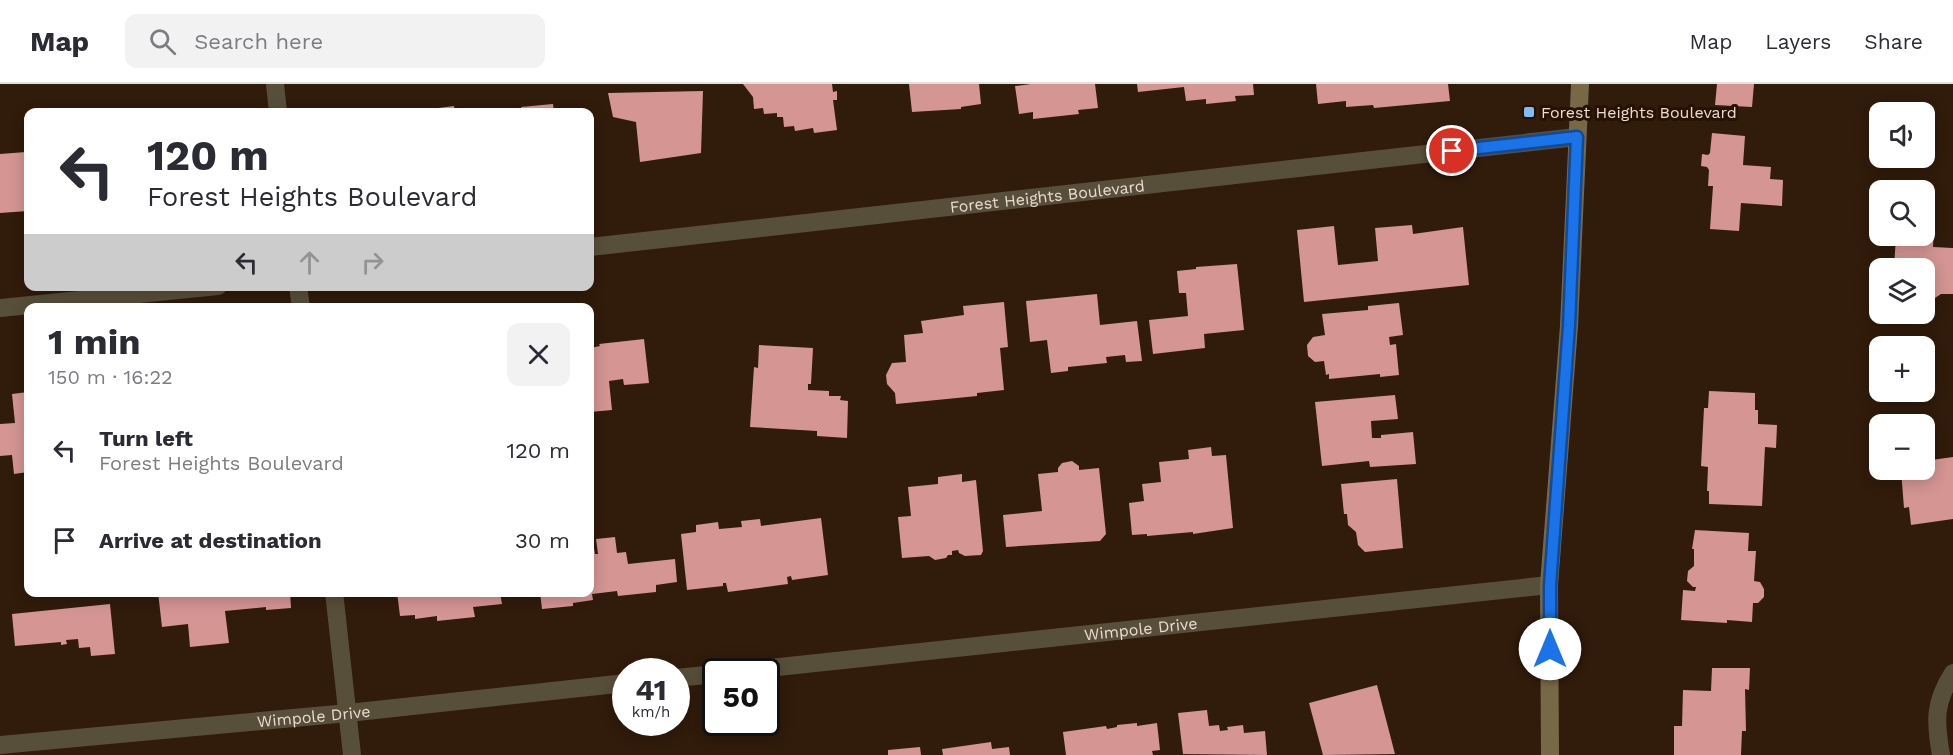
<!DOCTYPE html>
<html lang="en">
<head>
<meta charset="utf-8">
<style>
  body { margin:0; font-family:"Work Sans",sans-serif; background:#f2f2f3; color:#2b2b33; height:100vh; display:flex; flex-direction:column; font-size:22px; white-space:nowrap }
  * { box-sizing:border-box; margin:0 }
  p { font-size:20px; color:#7c7c81 }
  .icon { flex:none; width:33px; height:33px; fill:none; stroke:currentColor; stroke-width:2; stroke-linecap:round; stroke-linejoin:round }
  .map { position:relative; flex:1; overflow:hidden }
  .sheet { position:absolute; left:24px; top:219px; width:570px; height:294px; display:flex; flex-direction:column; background:#fff; border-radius:12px; box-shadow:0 3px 15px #0003 }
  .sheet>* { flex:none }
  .hud { position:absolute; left:24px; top:24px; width:570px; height:183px; border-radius:12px; box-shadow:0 3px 15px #0003; background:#fff; color:#2b2b33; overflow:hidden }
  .fabs { position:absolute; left:1869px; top:18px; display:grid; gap:12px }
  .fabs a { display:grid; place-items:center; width:66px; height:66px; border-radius:12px; background:#fff; box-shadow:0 3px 15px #0003; font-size:30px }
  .speed { position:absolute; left:612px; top:574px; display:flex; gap:12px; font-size:30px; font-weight:700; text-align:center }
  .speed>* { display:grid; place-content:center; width:78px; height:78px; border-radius:50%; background:#fff; box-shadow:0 3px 15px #0003; line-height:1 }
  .speed small { font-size:15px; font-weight:400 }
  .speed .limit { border:3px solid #111; border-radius:9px; background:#fff; color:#111 }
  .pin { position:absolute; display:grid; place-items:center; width:51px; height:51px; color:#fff; margin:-26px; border:3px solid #fff; border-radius:50%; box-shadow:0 2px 6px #0007 }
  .me { position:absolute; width:66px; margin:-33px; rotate:0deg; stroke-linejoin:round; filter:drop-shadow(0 0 4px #0008) }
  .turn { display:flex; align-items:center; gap:21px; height:126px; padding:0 24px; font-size:27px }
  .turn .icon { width:78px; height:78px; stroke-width:2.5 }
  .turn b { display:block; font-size:42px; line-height:51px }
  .lanes { display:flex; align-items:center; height:57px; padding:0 24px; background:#0003; justify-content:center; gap:30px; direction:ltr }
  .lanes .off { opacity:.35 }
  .round { display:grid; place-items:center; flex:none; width:63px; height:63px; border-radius:12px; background:#f2f2f3 }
  .headline { display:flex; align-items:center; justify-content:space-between; height:102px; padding:0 24px }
  h1 { font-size:36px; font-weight:700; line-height:45px }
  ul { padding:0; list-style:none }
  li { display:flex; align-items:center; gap:18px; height:90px; padding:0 24px }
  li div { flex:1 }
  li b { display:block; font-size:22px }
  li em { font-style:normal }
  header { display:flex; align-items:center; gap:36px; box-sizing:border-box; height:84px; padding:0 30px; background:#fff; border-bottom:2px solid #e1e1e2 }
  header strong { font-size:28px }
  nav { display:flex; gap:33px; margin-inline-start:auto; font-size:21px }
  .search { width:420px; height:54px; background:#f2f2f3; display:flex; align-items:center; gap:15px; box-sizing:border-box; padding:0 21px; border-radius:12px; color:#7c7c81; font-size:22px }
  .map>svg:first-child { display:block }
  .building { fill:#d49593 }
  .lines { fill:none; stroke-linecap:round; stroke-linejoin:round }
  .minor { stroke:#584f3a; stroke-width:18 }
  .secondary { stroke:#776846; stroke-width:18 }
  .route-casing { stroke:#114b97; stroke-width:15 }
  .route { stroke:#1a73e8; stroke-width:10 }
  .poi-dot { fill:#81bcfa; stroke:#271103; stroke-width:2 }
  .labels { text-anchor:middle; stroke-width:6; stroke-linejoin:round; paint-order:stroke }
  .poi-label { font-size:16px; fill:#ebdbd1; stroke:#271103; text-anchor:start }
  .street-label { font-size:16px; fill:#ebdbd1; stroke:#271103 }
</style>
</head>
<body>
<header>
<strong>Map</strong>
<div class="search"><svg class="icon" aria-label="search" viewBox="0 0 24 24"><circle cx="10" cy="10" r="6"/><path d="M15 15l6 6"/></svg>Search here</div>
<nav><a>Map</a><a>Layers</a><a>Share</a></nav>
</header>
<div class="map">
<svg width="1953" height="671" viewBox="0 0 1953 671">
  <rect width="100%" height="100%" fill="#311b0b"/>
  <path class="building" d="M 743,0 L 832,0 L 833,8 L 837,7 L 837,16 L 833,16 L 837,46 L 814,49 L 813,44 L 795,47 L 794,42 L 784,43 L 783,33 L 777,33 L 777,29 L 764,30 L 763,24 L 754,25 L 753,13 Z
    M 909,0 L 979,0 L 981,20 L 961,23 L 961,25 L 912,28 Z
    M 1031,0 L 1095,0 L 1098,24 L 1078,26 L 1079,30 L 1033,35 L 1033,28 L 1019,30 L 1015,2 Z
    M 1137,0 L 1253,0 L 1254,11 L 1235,12 L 1236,17 L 1206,20 L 1206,15 L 1186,17 L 1184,3 L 1138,8 Z
    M 1316,0 L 1448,0 L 1450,17 L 1374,24 L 1373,21 L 1346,23 L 1346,17 L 1318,20 Z
    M 1717,0 L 1754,0 L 1752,23 L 1715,21 Z
    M 703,7 L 701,69 L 640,78 L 636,38 L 613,33 L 608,9 Z
    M 553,20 L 554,28 L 522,28 L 521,23 Z
    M 454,22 L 455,28 L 415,28 L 415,27 Z
    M 1712,49 L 1745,52 L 1743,81 L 1771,83 L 1770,95 L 1783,96 L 1782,122 L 1741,119 L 1739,147 L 1710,145 L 1713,102 L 1708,102 L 1709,86 L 1707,83 L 1701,82 L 1702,70 L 1708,71 L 1710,69 Z
    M 28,51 L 28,127 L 0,129 L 0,70 L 26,68 L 25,52 Z
    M 1924,127 L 1935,128 L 1933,163 L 1953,164 L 1953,210 L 1941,210 L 1935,214 L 1929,214 L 1924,212 L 1924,184 L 1894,184 L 1896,152 L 1924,152 Z
    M 1412,141 L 1413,150 L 1463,143 L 1469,201 L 1304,218 L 1297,146 L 1334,142 L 1338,181 L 1378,177 L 1375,144 Z
    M 1237,180 L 1244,246 L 1204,250 L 1205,264 L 1153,270 L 1149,236 L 1188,232 L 1186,209 L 1179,209 L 1177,187 L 1196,185 L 1196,183 Z
    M 1097,210 L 1100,241 L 1137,237 L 1142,277 L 1126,278 L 1125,271 L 1106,273 L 1107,279 L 1068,283 L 1068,287 L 1051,289 L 1047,256 L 1030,258 L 1026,217 Z
    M 1004,218 L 1008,263 L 1000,264 L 1004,306 L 977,309 L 977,312 L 896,320 L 895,309 L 887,300 L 886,291 L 892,279 L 906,278 L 904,251 L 923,249 L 921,237 L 964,231 L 963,222 Z
    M 1399,219 L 1403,251 L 1389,253 L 1390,261 L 1396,260 L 1399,291 L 1380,293 L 1380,290 L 1329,295 L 1329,290 L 1326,291 L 1324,277 L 1315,278 L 1308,272 L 1307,261 L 1313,253 L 1325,251 L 1322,230 L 1368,226 L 1368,222 Z
    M 644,255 L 649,299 L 624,301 L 623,295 L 609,297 L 612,326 L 590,328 L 590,264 L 600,262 L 599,260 Z
    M 759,261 L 813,264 L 811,300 L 808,300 L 808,306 L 829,307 L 829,312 L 841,312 L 840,316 L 848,317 L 847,354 L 817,352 L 817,347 L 750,343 L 754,283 L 758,284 Z
    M 1709,307 L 1755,309 L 1755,326 L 1758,326 L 1758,340 L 1777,341 L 1776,364 L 1765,363 L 1762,422 L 1709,420 L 1709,407 L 1707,407 L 1708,383 L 1701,382 L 1704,324 L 1708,324 Z
    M 28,308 L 28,388 L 14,390 L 12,371 L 0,372 L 0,340 L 15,339 L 12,310 Z
    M 1395,311 L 1398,335 L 1371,337 L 1372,354 L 1381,354 L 1381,351 L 1413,348 L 1416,380 L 1370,383 L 1369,377 L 1322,382 L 1315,318 Z
    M 1211,363 L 1212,372 L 1226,371 L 1233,444 L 1193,450 L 1193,448 L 1147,452 L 1147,450 L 1132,451 L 1129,419 L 1144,417 L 1142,400 L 1161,398 L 1159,378 L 1189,375 L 1188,366 Z
    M 1953,373 L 1953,435 L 1911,441 L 1909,423 L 1904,424 L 1901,386 L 1924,386 L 1924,377 Z
    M 1072,377 L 1079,382 L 1079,386 L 1099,384 L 1106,450 L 1100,457 L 1006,463 L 1003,431 L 1042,427 L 1038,390 L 1058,388 L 1058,384 L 1062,379 Z
    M 962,390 L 962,398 L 976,396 L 983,467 L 981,471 L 965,472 L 959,469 L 958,466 L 952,467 L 952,471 L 948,471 L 946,474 L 935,476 L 929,472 L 902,474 L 898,433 L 911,432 L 908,403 L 938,400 L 938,393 Z
    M 1397,395 L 1403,464 L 1365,468 L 1358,461 L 1356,448 L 1348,441 L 1347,430 L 1344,430 L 1341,400 Z
    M 821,434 L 828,491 L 792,496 L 791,492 L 787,493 L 788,500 L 728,508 L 726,499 L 723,499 L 723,502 L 687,506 L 681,450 L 696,448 L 696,441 L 718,438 L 719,445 L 742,443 L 741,437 L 760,435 L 761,442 Z
    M 1695,446 L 1749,449 L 1748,467 L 1756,467 L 1754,497 L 1760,498 L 1764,505 L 1764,513 L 1758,519 L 1753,519 L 1752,538 L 1727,536 L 1727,539 L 1681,536 L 1683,506 L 1695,507 L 1696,503 L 1693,503 L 1687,497 L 1688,487 L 1694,482 L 1694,465 L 1692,465 Z
    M 615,453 L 617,469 L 626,468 L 628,480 L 675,475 L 677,498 L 656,501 L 656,508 L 618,512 L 617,507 L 592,510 L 593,516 L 573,519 L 573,522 L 542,525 L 540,508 L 590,508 L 590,459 L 593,458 L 595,470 L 598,470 L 596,455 Z
    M 158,508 L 290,508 L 291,524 L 266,526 L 266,523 L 225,527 L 229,559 L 190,563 L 188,540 L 162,543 Z
    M 397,508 L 500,508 L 502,520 L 473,523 L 475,533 L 437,537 L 437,532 L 415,535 L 415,531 L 400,532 Z
    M 110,520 L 115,570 L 91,572 L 90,563 L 79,564 L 78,555 L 66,556 L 67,560 L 61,561 L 61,558 L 15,562 L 12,530 Z
    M 1712,584 L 1750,584 L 1749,606 L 1745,605 L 1746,647 L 1742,647 L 1741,671 L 1674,671 L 1674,642 L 1682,642 L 1683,606 L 1711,607 Z
    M 1377,601 L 1395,670 L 1323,671 L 1309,619 Z
    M 1207,626 L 1209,642 L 1219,641 L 1220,647 L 1228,646 L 1227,643 L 1243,641 L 1244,649 L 1265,647 L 1267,671 L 1183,670 L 1178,629 Z
    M 1137,639 L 1137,642 L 1157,639 L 1160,666 L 1152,667 L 1153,671 L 1066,671 L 1063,648 L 1106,642 L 1107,645 L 1117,643 L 1117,641 Z
    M 991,658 L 992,665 L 1009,663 L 1010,671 L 943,671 L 942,665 Z
    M 920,663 L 921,671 L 888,671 L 888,666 Z"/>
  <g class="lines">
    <g class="minor">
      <path d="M 275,0 L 278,28"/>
      <path id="s1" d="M 590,163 L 1577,53"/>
      <path d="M 298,202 L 301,224"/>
      <path d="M 0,224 L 218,202"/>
      <path d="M 334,508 L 352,671"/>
      <path id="s2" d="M 732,588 L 1549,501"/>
      <path d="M 676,594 L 716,590"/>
      <path id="s3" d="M 0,661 L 348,629 L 626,599"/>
      <path d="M 1941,671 C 1935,637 1934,619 1953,589"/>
    </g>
    <path class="secondary" d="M 1550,671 L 1549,501 L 1569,242 L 1580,0"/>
  </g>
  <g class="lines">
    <g class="route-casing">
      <path id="route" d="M 1452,67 L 1577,53 L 1569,242 L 1550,501 L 1550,565"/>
    </g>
    <use href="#route" class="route"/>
  </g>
  <rect class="poi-dot" x="1523" y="22" width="12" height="12" rx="3"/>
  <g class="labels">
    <g class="poi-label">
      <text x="1541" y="34">Forest Heights Boulevard</text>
    </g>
    <g class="street-label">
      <text dy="6" stroke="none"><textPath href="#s1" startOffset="460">Forest Heights Boulevard</textPath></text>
      <text dy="6" stroke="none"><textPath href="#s2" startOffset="411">Wimpole Drive</textPath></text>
      <text dy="6" stroke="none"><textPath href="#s3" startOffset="315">Wimpole Drive</textPath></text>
    </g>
  </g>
</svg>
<div class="fabs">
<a><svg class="icon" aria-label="sound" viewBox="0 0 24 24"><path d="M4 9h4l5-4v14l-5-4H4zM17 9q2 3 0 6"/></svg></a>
<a><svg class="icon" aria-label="search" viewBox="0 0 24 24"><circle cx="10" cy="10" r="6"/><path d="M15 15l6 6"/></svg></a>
<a><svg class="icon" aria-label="layers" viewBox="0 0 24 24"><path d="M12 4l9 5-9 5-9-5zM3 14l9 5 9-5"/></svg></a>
<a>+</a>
<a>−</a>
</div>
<div class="speed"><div>41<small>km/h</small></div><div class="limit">50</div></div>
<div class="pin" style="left:1452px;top:67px;background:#d93025"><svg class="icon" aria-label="arrive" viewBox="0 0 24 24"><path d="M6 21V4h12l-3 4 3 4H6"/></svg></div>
<svg class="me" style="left:1550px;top:565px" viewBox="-20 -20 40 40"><circle r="19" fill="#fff"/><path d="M0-13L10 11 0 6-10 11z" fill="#1a73e8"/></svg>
<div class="hud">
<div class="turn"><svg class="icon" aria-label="left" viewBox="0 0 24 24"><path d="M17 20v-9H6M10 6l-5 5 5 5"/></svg><div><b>120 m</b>Forest Heights Boulevard</div></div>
<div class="lanes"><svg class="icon" aria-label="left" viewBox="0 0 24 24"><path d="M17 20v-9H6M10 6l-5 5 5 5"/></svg><svg class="icon off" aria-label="ahead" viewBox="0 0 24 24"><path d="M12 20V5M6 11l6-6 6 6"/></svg><svg class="icon off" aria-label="right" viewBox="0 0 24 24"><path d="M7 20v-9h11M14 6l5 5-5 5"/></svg></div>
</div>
<section class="sheet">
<div class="headline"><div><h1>1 min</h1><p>150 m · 16:22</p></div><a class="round"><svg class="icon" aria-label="close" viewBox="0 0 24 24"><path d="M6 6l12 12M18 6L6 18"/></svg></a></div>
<ul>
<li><svg class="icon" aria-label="left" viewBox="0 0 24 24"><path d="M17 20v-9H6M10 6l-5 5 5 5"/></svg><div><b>Turn left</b><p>Forest Heights Boulevard</p></div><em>120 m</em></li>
<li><svg class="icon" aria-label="arrive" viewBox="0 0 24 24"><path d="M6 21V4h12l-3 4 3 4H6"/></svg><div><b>Arrive at destination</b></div><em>30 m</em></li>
</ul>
</section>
</div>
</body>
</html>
